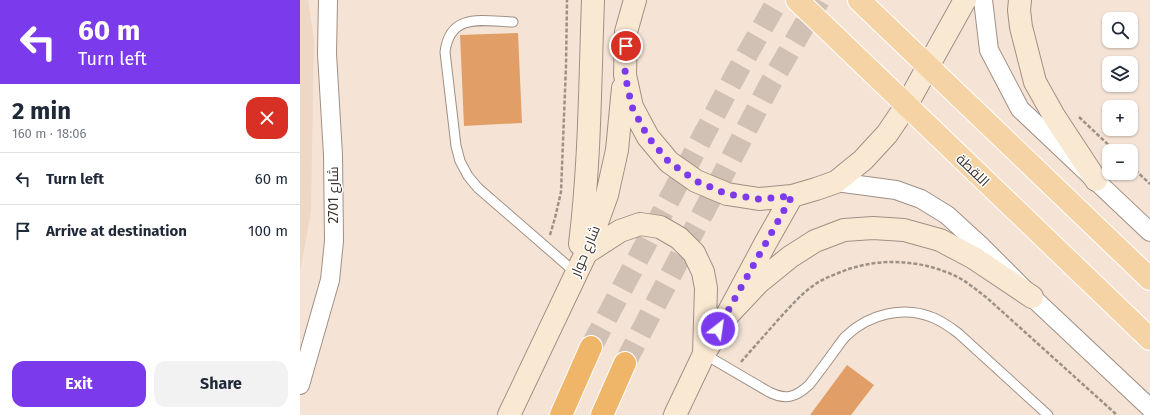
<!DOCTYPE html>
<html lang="en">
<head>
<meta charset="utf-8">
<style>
  body { margin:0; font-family:"Fira Sans",Cairo,sans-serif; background:#f2f2f3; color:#1f2937; height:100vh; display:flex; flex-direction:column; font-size:15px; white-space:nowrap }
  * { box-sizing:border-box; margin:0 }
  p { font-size:13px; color:#747a83 }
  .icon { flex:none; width:22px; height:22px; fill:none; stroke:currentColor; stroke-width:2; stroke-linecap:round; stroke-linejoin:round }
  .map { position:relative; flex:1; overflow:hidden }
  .panel { display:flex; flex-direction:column; background:#fff; width:300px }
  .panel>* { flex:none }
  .guide { background:#7c3aed; color:#fff; overflow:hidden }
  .fabs { position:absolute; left:802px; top:12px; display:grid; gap:8px }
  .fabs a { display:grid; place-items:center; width:36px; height:36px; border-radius:8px; background:#fff; box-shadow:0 1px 3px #0004; font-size:20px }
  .pin { position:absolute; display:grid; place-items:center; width:34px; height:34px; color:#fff; margin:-17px; border:2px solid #fff; border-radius:50%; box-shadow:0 1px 4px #0007 }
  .me { position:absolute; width:44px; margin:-22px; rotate:30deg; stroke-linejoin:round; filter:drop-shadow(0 0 3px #0008) }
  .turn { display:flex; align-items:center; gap:14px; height:84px; padding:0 12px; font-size:18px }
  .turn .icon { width:52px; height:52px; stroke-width:2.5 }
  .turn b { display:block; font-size:28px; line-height:34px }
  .round { display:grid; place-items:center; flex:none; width:42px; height:42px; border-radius:12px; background:#f2f2f3 }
  .headline { display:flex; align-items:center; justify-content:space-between; height:68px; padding:0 12px }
  h1 { font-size:24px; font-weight:700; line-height:30px }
  .primary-button { display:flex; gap:8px; margin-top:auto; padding:8px 12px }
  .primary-button a { flex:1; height:46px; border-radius:12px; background:#7c3aed; color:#fff; font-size:16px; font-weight:700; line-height:46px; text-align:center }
  .primary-button a+a { background:#f2f2f3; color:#1f2937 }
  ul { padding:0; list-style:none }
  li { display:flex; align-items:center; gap:12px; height:52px; padding:0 12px; border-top:1px solid #e0e1e3 }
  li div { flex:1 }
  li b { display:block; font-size:15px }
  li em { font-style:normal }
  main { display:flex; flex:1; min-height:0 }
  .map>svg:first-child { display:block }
  .built { fill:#eed7c5 }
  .building { fill:#e19f67 }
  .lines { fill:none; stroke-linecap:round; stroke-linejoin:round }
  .highway-tunnel { stroke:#d0c1b4; stroke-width:22; stroke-dasharray:22 11; stroke-linecap:butt }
  .lane-casing { stroke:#a09084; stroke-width:11 }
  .street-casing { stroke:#a09084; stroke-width:20 }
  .secondary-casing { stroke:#a09084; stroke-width:24 }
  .primary-casing { stroke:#fff; stroke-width:24 }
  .highway-casing { stroke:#fff; stroke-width:24 }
  .path { stroke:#9d9187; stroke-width:2.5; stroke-dasharray:4 2; stroke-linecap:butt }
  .lane { stroke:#fff; stroke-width:9 }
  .street { stroke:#fff; stroke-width:18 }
  .secondary { stroke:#fae9d2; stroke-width:22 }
  .primary { stroke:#f5d3a5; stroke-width:22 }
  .highway { stroke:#efb669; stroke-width:22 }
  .route { stroke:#7c3aed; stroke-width:7; stroke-dasharray:0 12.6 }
  .labels { text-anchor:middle; stroke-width:3; stroke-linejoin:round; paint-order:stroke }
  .street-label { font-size:14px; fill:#3a332e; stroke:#fff }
</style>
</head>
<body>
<main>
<section class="panel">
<div class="guide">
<div class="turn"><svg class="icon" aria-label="left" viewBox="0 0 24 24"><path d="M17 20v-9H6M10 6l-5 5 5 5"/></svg><div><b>60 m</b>Turn left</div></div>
</div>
<div class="headline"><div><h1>2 min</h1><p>160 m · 18:06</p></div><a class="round" style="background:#d93025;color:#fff"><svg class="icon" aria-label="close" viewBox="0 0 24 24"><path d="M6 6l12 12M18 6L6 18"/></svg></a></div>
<ul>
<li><svg class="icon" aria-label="left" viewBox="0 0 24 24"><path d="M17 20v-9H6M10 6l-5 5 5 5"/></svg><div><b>Turn left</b></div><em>60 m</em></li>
<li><svg class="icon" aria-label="arrive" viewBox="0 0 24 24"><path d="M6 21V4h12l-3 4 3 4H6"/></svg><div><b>Arrive at destination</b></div><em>100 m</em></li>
</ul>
<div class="primary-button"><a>Exit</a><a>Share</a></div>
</section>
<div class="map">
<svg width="850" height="415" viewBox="0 0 850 415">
  <rect width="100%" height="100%" fill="#f5e4d6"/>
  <path class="built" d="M 0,0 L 8,0 L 14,40 L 11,212 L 0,272 Z"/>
  <path class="building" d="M 218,33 L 222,123 L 164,126 L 160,35 Z
    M 547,365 L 574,385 L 551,415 L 510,415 Z"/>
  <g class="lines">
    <path class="highway-tunnel" d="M 291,347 L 437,72 L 478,0
      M 325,363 L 469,86 L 519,0"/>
    <g class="lane-casing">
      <path id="lane" d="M 213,22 C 183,21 150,12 145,52 L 156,146 L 160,161 L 168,176 L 178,188 L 276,273
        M 404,354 L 469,392 C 485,400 495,398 509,385 C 517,375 525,364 533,353 C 537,348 541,341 546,336 C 569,314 604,305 634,318 C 643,322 650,327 658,333 L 748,415"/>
    </g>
    <g class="street-casing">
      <path id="street" d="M 683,0 L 689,50 L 720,109 L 850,232
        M 536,182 L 596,190 L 621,199 L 647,215 L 682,247 L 732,297 L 850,408
        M 0,385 L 30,280 L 34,241 L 33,155 L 27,54 L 28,0"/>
    </g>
    <g class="secondary-casing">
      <path id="secondary" d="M 335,0 L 326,32 L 325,75 L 332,107 L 348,137 L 369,162 L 396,181 L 427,194 L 459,199 L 492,196 L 516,189 L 536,182 L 563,160 L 587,134 L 606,106 L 665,0
        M 720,0 L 719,10 L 721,27 L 735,82 L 754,116 L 796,180
        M 280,244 C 290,163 290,81 293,0
        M 286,253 L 320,231 L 340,224 L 360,227 L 379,238 L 394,253 L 403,272 L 406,288 L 404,353
        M 426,317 L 458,283 L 490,257 L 515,241 L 544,230 L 573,228 L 604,230 L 640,240 L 674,258 L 732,297
        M 209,415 L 286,253 L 307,195 L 317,150 L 323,88
        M 375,415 L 404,354 L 426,317 L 466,242 L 492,196"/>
    </g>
    <g class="primary-casing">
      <path id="primary" d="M 497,0 L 850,339
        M 559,0 L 850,279"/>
    </g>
    <g class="highway-casing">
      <path id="highway" d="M 261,415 L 291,347
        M 302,415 L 325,363"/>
    </g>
    <path class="path" d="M 779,117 L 815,151
      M 831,166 L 850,184
      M 250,235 L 255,218 L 261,192 L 266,66 L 267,0
      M 441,362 C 453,348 465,335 477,321 C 489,308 500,295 514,285 C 521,280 528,277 536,274 C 572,258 614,258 651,274 C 664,279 675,289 686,297 L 817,415"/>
    <use href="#lane" class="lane"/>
    <use href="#street" class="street"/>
    <use href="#secondary" class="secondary"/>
    <use href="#primary" class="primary"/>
    <use href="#highway" class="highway"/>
  </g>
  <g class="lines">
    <path class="route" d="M 326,46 L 325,75 L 332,107 L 348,137 L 369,162 L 396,181 L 427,194 L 459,199 L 492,196 L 418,329"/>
  </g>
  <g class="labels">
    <g class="street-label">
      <text transform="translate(673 170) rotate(44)" y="5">اللقطة</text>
      <text transform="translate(33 195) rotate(-90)" y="5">شارع 2701</text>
      <text transform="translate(285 251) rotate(-67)" y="5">شارع حوار</text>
    </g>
  </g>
</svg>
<div class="fabs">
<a><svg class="icon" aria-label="search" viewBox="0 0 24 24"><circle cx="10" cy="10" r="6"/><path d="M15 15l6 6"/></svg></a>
<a><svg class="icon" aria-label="layers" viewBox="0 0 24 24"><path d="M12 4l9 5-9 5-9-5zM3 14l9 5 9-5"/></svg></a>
<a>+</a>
<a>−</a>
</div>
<div class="pin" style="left:326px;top:46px;background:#d93025"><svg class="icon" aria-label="arrive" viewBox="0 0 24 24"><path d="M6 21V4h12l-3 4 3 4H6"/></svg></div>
<svg class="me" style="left:418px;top:329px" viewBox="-20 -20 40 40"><circle r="17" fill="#7c3aed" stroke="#fff" stroke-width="3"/><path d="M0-11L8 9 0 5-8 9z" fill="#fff"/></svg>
</div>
</main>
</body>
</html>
